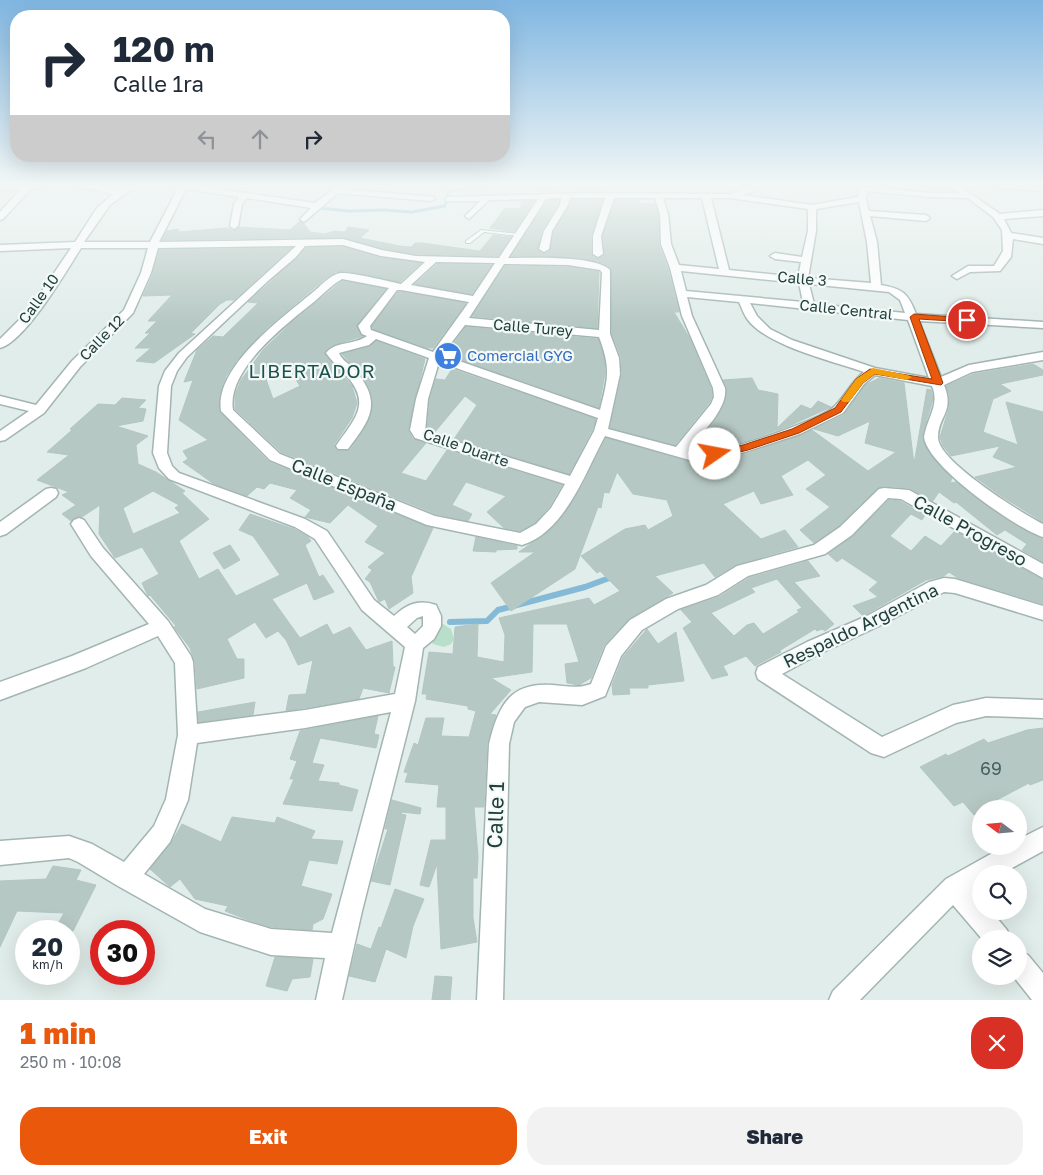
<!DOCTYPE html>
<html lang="en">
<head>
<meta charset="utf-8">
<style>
  body { margin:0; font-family:"Golos Text",sans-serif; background:#f2f2f3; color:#1f2937; height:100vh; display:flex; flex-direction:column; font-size:19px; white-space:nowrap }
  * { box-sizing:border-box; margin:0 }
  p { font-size:16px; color:#747a83 }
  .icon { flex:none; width:28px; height:28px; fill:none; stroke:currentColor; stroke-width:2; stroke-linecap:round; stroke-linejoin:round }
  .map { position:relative; height:1000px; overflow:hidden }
  .drawer { display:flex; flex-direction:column; background:#fff; flex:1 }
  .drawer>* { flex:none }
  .guide { position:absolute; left:10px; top:10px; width:500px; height:152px; border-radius:20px; box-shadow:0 5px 20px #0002; background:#fff; color:#1f2937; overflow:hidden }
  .needle { width:32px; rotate:286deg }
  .buttons { position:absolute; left:972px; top:800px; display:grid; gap:10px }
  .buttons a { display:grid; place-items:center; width:55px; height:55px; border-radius:50%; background:#fff; box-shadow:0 5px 20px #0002; font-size:25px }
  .speed { position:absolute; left:15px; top:920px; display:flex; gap:10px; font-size:25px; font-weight:700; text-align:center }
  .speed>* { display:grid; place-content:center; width:65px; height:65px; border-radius:50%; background:#fff; box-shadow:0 5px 20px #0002; line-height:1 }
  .speed small { font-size:12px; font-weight:400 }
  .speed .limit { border:8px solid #d22; background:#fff; color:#111 }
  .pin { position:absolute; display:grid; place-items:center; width:42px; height:42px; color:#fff; margin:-21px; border:2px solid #fff; border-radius:50%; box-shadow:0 1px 5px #0007 }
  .me { position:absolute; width:55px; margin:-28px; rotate:78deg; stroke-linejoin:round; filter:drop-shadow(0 0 4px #0008) }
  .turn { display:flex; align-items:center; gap:18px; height:105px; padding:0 20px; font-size:22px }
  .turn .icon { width:65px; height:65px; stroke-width:2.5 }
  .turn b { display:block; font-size:35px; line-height:42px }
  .lanes { display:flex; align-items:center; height:48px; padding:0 20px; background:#0003; justify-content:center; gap:25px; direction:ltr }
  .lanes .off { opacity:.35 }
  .round { display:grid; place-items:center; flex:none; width:52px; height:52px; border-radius:20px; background:#f2f2f3 }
  .head { display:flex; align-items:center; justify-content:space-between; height:85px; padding:0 20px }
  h1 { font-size:30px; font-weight:800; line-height:38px; color:#ea580c }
  .cta { display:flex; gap:10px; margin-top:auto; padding:10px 20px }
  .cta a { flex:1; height:58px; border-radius:20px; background:#ea580c; color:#fff; font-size:20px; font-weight:800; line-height:58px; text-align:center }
  .cta a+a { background:#f2f2f3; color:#1f2937 }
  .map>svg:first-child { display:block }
  .green { fill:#b8dfca }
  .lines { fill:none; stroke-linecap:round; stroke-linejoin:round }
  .stream-far1 { stroke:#85bad6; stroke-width:3 }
  .stream { stroke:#85bad6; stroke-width:6 }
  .building { fill:#b6c8c3; stroke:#b3c7c2; fill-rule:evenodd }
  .service-casing { stroke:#a3b5b2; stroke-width:2 }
  .minor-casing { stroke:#a3b5b2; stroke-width:3 }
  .service { fill:#fff; fill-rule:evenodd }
  .minor { fill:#fff; fill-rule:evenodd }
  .route { fill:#ea580c; stroke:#983908 }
  .slow { fill:#f59e0b }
  .labels { text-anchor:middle; stroke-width:4.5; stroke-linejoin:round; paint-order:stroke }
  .far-street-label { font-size:15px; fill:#203f3c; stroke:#f2f9f7 }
  .far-shop-label { font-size:15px; fill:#366cbe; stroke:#f2f9f7; text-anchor:start }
  .street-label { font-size:18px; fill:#203f3c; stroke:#f2f9f7 }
  .near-number-label { font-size:18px; fill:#46615e }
  .neighbourhood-label { font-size:19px; letter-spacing:1px; fill:#1b524f; stroke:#f2f9f7 }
  .near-street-label { font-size:21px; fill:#203f3c; stroke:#f2f9f7 }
</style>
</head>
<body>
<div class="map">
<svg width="1043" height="1000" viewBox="0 0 1043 1000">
  <rect width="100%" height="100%" fill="#e1edea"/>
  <path class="green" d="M 443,624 L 451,629 L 454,639 L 451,644 L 444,647 L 433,644 L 431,640 L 436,628 Z"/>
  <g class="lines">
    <path class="stream-far1" d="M 477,185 L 498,185
      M 319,208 L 349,211 L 384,210 L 412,212 L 445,206 L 448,192 L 477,185"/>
    <path class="stream" d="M 450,622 L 487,621 L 498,610 L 585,587 L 612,577"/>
  </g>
  <path class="building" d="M 559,200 L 558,204 L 542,230 L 537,250 L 543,254 L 550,251 L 554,232 L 571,200 L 602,200 L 591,236 L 591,254 L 597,259 L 605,254 L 603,236 L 615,200 L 640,200 L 639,203 L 655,204 L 658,214 L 659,245 L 668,269 L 679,312 L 674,312 L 689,337 L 711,388 L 712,397 L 709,403 L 675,445 L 610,428 L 622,374 L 621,357 L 612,334 L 611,268 L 603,263 L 578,258 L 511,256 L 547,201 Z
    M 522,201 L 534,201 L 514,232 L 490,228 L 505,208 L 520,209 Z
    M 300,221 L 304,224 L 310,232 L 325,234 L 334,231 L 345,232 L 348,227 L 369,230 L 360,238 L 400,246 L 411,247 L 415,243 L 422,243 L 480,251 L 493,235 L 511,237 L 498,256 L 416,254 L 382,248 L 343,237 L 162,240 L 167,231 L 179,229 L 178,232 L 227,228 L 234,231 L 239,227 L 290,230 Z
    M 343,247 L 381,258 L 421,263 L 400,282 L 345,271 L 335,272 L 327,277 L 267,328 L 237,360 L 226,376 L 220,394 L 219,411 L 269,462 L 433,528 L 411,577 L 413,593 L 389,609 L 385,599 L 379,602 L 370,582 L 365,579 L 372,570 L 368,567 L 385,553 L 365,542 L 378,526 L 348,505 L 330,523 L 305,517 L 311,510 L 290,498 L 297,490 L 270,483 L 264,489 L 257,487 L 247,496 L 214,484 L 183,462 L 188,459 L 183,451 L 208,440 L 179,420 L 193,380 L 184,382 L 197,350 L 213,336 L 223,337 L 258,303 L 248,302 L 297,258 L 306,248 Z
    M 291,248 L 234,300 L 227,300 L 220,304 L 191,333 L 195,334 L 154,363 L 136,361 L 151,348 L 135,348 L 150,333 L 145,333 L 157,321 L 148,321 L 172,295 L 143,296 L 153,274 L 159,250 Z
    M 437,264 L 492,265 L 472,294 L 415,284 Z
    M 505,266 L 568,267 L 599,272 L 597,328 L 472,316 Z
    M 342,281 L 386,289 L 357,325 L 363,336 L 334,345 L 324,353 L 352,386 L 357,403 L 352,418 L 334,445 L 336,450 L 350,450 L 364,430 L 372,410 L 370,391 L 365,380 L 342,354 L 369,347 L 376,341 L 425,359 L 408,430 L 413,439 L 426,443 L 401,473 L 426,481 L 447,450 L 562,485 L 549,507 L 535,523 L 520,531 L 504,528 L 487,512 L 506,496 L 466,482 L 452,505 L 472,514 L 468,521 L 436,514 L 281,452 L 235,409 L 235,395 L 241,380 L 263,350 L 291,323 ZM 286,364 L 300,386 L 273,399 L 262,368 Z
    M 398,292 L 401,292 L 466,303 L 433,348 L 428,348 L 373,329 L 372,326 Z
    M 466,327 L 598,339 L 604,358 L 605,373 L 599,408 L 459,359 L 462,354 L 448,351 Z
    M 1033,364 L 1043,370 L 1043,375 L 1000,384 L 1011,391 L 993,399 L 983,432 L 1018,445 L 1006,402 L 1043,412 L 1043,522 L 1001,496 L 975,477 L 1017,467 L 993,457 L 1000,446 L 951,456 L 943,446 L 940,437 L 949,408 L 949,394 L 946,386 L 973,374 Z
    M 452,369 L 596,419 L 592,430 L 569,474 L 454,439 L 477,405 L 465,396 L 434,433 L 427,431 L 430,399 L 436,379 L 445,380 Z
    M 752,378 L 758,390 L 778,394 L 777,428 L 801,405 L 811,409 L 818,401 L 831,407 L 789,426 L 747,441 L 711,450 L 700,451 L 691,449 L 714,422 L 724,405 L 727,388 L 723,380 Z
    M 879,378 L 904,383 L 914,464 L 927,389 L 931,390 L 933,399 L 922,437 L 927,450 L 952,478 L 950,483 L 956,482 L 1012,523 L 1043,539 L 1043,562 L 1022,550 L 1027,544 L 1005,530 L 997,535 L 956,502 L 954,503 L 939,492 L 933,501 L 909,488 L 884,486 L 878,488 L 839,526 L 814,543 L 800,530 L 830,507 L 806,489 L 826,475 L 808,460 L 781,476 L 793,495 L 761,504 L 754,491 L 723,504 L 761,539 L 785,530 L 798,547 L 737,564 L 715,577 L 704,563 L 655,576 L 673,593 L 629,619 L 604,645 L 591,678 L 579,685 L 567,683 L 565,664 L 579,662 L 567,624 L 533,624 L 532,672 L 491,678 L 511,690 L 490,714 L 496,715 L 487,744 L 484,807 L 474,807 L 478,857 L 477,878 L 473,878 L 473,918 L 477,942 L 441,949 L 437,864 L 429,887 L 420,885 L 431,840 L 446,840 L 446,807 L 437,807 L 439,785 L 405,782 L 408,773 L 404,772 L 414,743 L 418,745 L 426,718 L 444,718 L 441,736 L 469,737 L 476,711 L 468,709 L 468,706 L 426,699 L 427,694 L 422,694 L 429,652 L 453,654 L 455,627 L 478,624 L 477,657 L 504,662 L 505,635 L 499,618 L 589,598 L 594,605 L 620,591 L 600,571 L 597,573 L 581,556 L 625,529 L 645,525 L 648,530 L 673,516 L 667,500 L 633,494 L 617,472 L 609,493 L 604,492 L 601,508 L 598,507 L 575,569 L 511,611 L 491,583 L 535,552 L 519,552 L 551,529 L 563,516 L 583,484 L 606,438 L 700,465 L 746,454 L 812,430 L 868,471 L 896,452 L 865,443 L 870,421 L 838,436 L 814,429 L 844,415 L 865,385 Z
    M 122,398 L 146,400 L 138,408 L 146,409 L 143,421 L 116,426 L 148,436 L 136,445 L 138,464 L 156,472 L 185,491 L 182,493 L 209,519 L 179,541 L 199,579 L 218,569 L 236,596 L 280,575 L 253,536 L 239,530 L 250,514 L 294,529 L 308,537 L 311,541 L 305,545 L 319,577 L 323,575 L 334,592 L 314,600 L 307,583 L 272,599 L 300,638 L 327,624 L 333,635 L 350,627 L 366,650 L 392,641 L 393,667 L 395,667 L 389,693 L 363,688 L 359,699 L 286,711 L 289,695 L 306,694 L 313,660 L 298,665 L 286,640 L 278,631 L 266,638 L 255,622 L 227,639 L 237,659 L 244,659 L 244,678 L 197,689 L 195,662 L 190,648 L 174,627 L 176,626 L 150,595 L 148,596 L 142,583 L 159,574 L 142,547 L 115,558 L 99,534 L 100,505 L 82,517 L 78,516 L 71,521 L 62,514 L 76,505 L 62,495 L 69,492 L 37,480 L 69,455 L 47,452 L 72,430 L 70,429 L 98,404 L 115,405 ZM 153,491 L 179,505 L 175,508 L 180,513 L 133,534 L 123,508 Z
    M 889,500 L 900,501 L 925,515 L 922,520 L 911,514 L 890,536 L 911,551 L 925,536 L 941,546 L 955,531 L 1043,580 L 1043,604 L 958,578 L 949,572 L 944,576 L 926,580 L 863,616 L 853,606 L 878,597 L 869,590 L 878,582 L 842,558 L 837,562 L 828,554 L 853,536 Z
    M 476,537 L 517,546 L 517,549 L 496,550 L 496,552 L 473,551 Z
    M 230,545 L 240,560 L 224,569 L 213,553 Z
    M 808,561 L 820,576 L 794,582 L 834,624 L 825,631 L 822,629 L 817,631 L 815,629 L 779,651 L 781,652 L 755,666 L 746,656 L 723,666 L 728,675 L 712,679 L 683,628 L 692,622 L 681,610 L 719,597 L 749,578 ZM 777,579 L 802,608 L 797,610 L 799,612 L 763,634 L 754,623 L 747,625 L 734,636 L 711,613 L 755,592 L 751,588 Z
    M 647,629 L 658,644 L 676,632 L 684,681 L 648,685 L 648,688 L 629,688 L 630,694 L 613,695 L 612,685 L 623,657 Z
    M 255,702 L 253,715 L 199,722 L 198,712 Z
    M 378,716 L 374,734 L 379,735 L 376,748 L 320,738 L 312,763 L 324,765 L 318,781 L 339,783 L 339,785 L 358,790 L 352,811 L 283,804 L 294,779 L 290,779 L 297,761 L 290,759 L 300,731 Z
    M 1043,728 L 1043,780 L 1030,785 L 1029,783 L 991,803 L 992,805 L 985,809 L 981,809 L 981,811 L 974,815 L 963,802 L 954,806 L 920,767 L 946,754 L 948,756 L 984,739 L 988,743 L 1027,730 Z
    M 392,800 L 421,808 L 420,814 L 402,812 L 401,814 L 406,815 L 390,885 L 371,881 L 388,829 L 385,829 Z
    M 232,817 L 275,823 L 277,817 L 315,831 L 311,839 L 343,841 L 337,864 L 309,860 L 301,886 L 332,894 L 323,919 L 313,924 L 312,930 L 271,927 L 248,920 L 225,911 L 228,906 L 195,899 L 180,879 L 170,887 L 150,869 L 171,843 L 182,824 L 221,842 Z
    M 53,866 L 81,870 L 76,880 L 96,885 L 73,931 L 54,931 L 64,913 L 17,911 L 0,947 L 0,881 L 46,879 Z
    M 395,889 L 424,899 L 413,926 L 406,958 L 386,949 L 375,982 L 349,976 L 357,944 L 371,949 L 379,927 L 381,928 Z
    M 275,957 L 313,959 L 310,977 L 292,979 L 287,991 L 266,986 Z
    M 435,976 L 452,977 L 450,1000 L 432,1000 Z"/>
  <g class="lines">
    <g class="service-casing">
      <path id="service" d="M 570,185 L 592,186 L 594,187 L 592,188 L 572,187 L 568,189 L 540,190 L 538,189 L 540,188 L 567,187 Z
        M 481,230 L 519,234 L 521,235 L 519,236 L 484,232 L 470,243 L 466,243 L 466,241 Z"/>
    </g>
    <g class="minor-casing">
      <path id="minor" d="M 46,185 L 30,190 L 3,219 L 0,220 L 0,212 L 20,190 L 0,190 L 0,186 Z
        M 72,185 L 90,185 L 119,190 L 128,185 L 138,185 L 110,205 L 84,242 L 150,242 L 178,188 L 169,185 L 189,185 L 315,203 L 339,185 L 348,185 L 344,189 L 434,197 L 435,199 L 431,201 L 338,193 L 304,222 L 300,219 L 311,208 L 247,198 L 242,204 L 238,226 L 234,229 L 230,226 L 234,204 L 239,197 L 186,189 L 159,242 L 343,239 L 382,250 L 416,256 L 499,258 L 538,199 L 489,200 L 469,219 L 465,216 L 480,201 L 446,201 L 445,199 L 449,197 L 587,193 L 731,194 L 752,185 L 760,185 L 755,191 L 742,195 L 812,205 L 858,197 L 859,188 L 863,186 L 930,193 L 960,193 L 949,185 L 958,185 L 1000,214 L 1043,210 L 1043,216 L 1004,219 L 1011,233 L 1043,238 L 1043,244 L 1013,239 L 1011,257 L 1000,271 L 970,272 L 957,279 L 952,276 L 968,266 L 994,266 L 1003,251 L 1002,230 L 993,217 L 968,198 L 930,197 L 867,191 L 866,199 L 869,211 L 926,215 L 930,218 L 926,221 L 870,216 L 877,242 L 881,285 C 903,289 908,293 916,314 L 1043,322 L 1043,328 L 919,321 L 941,377 L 969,365 L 1043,352 L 1043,360 L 972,372 L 944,385 C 955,412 938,416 938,437 C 937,461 1022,513 1043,524 L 1043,537 C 1015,528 927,466 924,437 C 927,418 940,405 932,386 L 875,375 L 864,384 L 843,413 L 800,434 L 745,452 L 700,463 L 605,436 C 585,473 565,532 522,545 L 427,525 L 270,460 L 221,411 C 214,367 282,318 312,293 C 320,287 329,275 340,273 C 351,272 388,281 401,284 L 425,262 L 381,256 L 343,245 L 305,246 L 296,257 L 269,280 L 187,357 L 177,371 L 171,386 L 167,453 L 172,466 L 179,473 L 305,519 L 327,531 L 374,600 L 394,616 C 407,604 419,599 436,605 L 441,616 L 441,626 L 434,639 L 423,648 L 415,701 L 362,911 L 342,1000 L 316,1000 L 325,958 L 271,955 L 200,932 L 118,886 L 78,862 L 69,858 L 0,865 L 0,841 L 69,836 L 92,844 L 124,862 L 154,826 L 166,799 L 178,735 L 175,663 L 158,636 L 86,668 L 0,700 L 0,682 L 72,656 L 149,624 L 91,556 L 71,524 L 74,520 L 79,518 L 84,520 L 103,548 L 168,621 L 191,656 L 193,662 L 197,724 L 305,710 L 395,694 L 405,647 L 362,610 L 315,539 L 295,527 L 169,479 L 159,468 L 153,453 L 159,386 L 165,371 L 179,353 L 296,246 L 158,248 L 151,273 L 133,313 L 80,367 L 44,413 L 5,440 L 0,441 L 0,431 L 29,411 L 0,404 L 0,396 L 36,405 L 72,361 L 124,310 L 141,273 L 148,248 L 81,248 C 67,270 25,342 0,348 L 0,339 L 29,310 L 71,248 L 0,251 L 0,245 L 75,242 L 97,208 L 113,194 ZM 561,198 L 560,205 L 544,231 L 539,249 L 544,252 L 549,249 L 552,231 L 568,205 L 570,198 L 605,198 L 593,236 L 593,254 L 598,257 L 603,254 L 601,236 L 614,198 L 655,198 L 660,214 L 661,244 L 670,268 L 682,316 L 713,388 L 714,397 L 711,404 L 676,447 L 608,429 L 620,374 L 619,358 L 610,334 L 610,270 C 596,255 530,258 508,258 L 546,199 ZM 663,198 L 702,198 L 719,269 L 679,265 L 671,244 L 668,214 ZM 711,198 L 730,198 L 808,209 L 808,231 L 802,257 L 775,253 L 770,256 L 775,259 L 801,262 L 798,277 L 729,270 ZM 859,202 L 867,242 L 871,283 L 808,278 L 816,231 L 816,209 ZM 436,262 L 495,263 L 473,296 L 411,285 ZM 504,264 L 568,265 L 600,270 L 602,273 L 599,330 L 469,318 ZM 681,271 L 799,283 L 803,302 L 686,291 ZM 342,279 L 389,288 L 358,326 L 362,334 L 367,336 C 355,345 335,341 326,353 C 332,361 338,367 345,374 C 373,404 354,419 336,446 L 338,449 L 348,449 C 371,419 383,402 354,369 C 349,364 341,359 339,353 L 369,345 L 376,339 L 429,358 L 416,399 L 410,430 L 415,438 L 565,484 L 551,508 L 536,524 L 520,533 L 435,516 L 280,454 L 233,410 C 226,369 288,323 315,301 C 324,293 332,285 342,279 ZM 809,284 L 889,292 L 900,300 L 905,313 L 814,304 ZM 397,290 L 401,290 L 469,302 L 433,352 L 371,330 L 370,326 ZM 687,297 L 739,302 C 742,308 744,315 748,320 C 768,346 832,361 864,372 C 851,382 845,396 834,407 C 818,421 721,454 700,453 C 696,453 692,451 688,450 C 701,434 728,409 725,388 L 692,316 ZM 750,303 L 908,320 L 929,378 L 875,368 L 792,340 L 770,329 L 757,316 ZM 465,325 L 599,337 C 611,368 608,379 600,410 L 442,355 ZM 439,362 L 598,418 L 594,431 L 570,476 L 425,432 L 428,399 ZM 423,616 L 423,626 L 415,634 L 407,627 L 417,618 ZM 391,712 L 332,933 L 271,929 L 205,909 L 144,874 L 170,842 L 188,800 L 197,743 L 305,728 Z
        M 989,185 L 1043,187 L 1043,191 L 993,187 Z
        M 51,488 L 56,489 L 58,493 L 56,497 L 6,534 L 0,536 L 0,522 L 46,489 Z
        M 884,488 L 909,490 L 1043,564 L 1043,578 L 901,499 L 888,498 L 852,535 L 825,554 L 748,576 L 718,595 L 678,609 L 642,630 L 621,656 L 605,696 L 582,705 L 539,702 L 525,707 L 514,722 L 509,744 L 503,1000 L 477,1000 L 489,744 C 498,707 509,682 552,685 C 565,686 578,689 591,684 L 606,646 L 630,620 L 666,599 L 706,585 L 737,566 L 814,545 L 840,527 L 879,489 Z
        M 944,578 L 955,579 L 1043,606 L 1043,620 L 955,593 L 944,592 L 879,626 L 819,654 L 782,674 L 882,737 L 953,705 L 986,698 L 1043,700 L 1043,718 L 986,716 L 956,723 L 884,757 L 871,753 L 758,679 L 756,673 L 758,667 L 807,642 L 867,616 L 929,582 Z
        M 1043,827 L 1043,851 L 1001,874 L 981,874 L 981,885 L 972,890 L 981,900 L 981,911 L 991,911 L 1007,930 L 1010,939 L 982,939 L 953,905 L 860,1000 L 829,1000 L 833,991 L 946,879 L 1005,846 L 1019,846 L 1019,839 Z
        M 1019,951 L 1028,955 L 1043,973 L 1043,1000 L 1032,1000 L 1013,976 L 1019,976 Z"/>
    </g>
    <use href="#service" class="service"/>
    <use href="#minor" class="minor"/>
  </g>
  <linearGradient id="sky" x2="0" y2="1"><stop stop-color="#80b6e1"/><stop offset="0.57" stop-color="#f2f7f6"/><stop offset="1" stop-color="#f2f7f6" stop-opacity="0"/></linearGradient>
  <rect width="1043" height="325" fill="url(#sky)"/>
  <path class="route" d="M 914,314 L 967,318 L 971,320 L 967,322 L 919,319 L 943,383 L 941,385 L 875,374 L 863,383 L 841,412 L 799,433 L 748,450 L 715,458 L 711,457 L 710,454 L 711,452 L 743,445 L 792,429 L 835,408 L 856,379 L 870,369 L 932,379 L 910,317 Z"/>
  <path class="slow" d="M 873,368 L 907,375 L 912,377 L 907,380 L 875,374 L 863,383 L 849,402 L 843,402 L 841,400 L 856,379 Z"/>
  <defs>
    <g id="supermarket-disc" transform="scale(1.4375)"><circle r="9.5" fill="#3f7fe0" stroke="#f2f9f7"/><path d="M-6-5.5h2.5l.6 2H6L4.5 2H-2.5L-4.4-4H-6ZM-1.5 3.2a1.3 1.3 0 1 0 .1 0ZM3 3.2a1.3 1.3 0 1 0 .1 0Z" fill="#fff"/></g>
  </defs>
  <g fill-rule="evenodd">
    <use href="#supermarket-disc" x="448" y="356"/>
  </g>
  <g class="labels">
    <g class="far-street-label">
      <text transform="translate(802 279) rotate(5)" y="5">Calle 3</text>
      <text transform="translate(39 299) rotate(-54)" y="5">Calle 10</text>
      <text transform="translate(846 310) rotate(6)" y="5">Calle Central</text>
      <text transform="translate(533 328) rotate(5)" y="5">Calle Turey</text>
      <text transform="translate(102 338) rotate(-46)" y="5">Calle 12</text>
      <text transform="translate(466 448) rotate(19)" y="5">Calle Duarte</text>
    </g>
    <g class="far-shop-label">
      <text x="467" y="361">Comercial GYG</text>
    </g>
    <g class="street-label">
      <text transform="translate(344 485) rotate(22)" y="6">Calle España</text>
      <text transform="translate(970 531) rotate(29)" y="6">Calle Progreso</text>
      <text transform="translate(861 626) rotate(-26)" y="6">Respaldo Argentina</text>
    </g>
    <g class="near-number-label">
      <text x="991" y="775">69</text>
    </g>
    <g class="neighbourhood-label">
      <text x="312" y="378">LIBERTADOR</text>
    </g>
    <g class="near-street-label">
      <text transform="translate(496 815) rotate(-88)" y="7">Calle 1</text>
    </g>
  </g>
</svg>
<div class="buttons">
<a><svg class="needle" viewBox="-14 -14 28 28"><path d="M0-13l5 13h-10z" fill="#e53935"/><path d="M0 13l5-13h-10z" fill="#747a83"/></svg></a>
<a><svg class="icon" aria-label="search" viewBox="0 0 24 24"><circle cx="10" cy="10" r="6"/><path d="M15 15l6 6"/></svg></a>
<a><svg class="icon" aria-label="layers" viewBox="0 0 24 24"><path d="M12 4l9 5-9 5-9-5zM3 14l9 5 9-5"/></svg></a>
</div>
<div class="speed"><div>20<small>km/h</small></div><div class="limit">30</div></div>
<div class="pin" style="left:967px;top:320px;background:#d93025"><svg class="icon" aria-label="arrive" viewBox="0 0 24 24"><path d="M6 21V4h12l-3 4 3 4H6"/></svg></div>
<svg class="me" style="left:715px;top:454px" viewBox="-20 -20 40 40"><circle r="19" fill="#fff"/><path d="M0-13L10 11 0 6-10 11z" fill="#ea580c"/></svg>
<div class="guide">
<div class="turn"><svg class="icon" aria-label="right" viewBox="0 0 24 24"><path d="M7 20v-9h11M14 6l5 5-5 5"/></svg><div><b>120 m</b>Calle 1ra</div></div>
<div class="lanes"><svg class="icon off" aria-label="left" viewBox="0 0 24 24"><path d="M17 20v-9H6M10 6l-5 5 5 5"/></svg><svg class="icon off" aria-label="ahead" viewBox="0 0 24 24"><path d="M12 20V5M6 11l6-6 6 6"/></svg><svg class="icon" aria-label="right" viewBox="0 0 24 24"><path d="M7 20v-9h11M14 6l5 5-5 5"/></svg></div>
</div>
</div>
<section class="drawer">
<div class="head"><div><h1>1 min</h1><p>250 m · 10:08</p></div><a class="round" style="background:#d93025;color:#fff"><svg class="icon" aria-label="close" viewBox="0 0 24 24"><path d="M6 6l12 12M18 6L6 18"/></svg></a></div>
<div class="cta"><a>Exit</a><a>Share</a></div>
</section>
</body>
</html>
